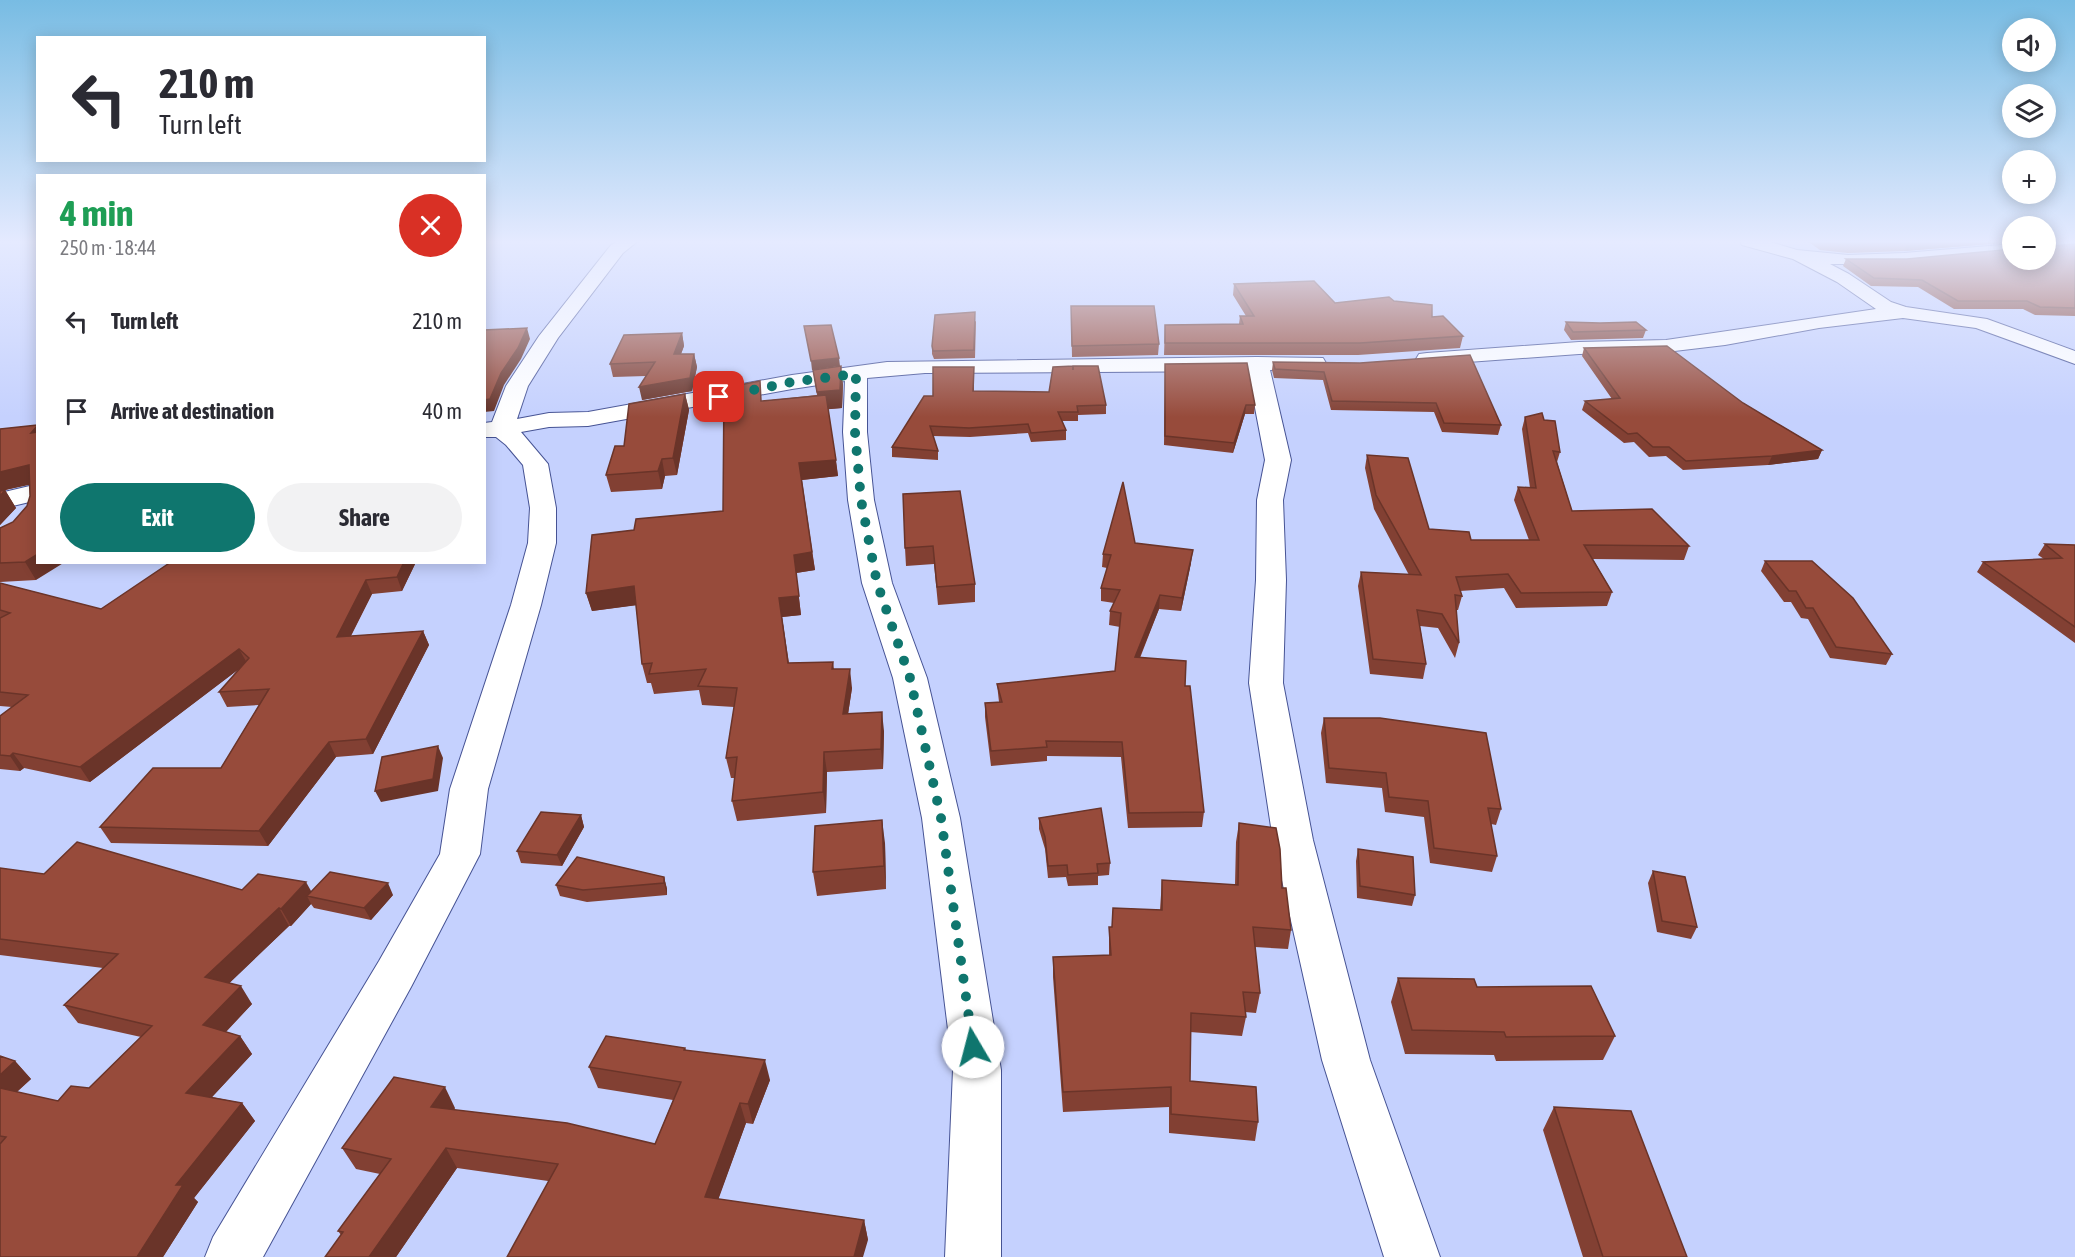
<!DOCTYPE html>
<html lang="en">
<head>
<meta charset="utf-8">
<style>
  body { margin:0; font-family:"Asap Condensed",sans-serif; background:#f2f2f3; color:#2b2b33; height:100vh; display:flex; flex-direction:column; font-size:22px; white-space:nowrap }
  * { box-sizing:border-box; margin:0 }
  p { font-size:20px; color:#7c7c81 }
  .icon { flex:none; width:33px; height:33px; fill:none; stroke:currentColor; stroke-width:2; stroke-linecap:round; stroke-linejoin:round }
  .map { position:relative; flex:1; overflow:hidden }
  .side { position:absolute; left:36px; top:174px; width:450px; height:390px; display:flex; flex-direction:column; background:#fff; border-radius:0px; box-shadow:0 3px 15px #0003 }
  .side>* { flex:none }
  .guide { position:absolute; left:36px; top:36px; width:450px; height:126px; border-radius:0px; box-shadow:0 3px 15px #0003; background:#fff; color:#2b2b33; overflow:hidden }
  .buttons { position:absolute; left:2002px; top:18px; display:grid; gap:12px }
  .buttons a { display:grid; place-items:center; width:54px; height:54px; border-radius:50%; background:#fff; box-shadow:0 3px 15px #0003; font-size:30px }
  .pin { position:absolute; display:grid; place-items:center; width:51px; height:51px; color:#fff; margin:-26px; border-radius:12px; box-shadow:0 3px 9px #0006 }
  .me { position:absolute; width:66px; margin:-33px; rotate:352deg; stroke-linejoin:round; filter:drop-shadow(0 0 4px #0008) }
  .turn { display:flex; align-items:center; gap:21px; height:126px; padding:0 24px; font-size:27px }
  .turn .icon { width:78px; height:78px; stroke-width:2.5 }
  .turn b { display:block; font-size:42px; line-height:51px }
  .round { display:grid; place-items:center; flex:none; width:63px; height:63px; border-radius:32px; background:#f2f2f3 }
  .head { display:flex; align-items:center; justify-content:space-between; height:102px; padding:0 24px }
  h1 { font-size:36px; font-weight:700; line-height:45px; color:#1e9e55 }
  .primary-button { display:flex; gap:12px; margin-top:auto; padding:12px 24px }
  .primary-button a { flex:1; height:69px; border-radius:36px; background:#0f766e; color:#fff; font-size:24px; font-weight:700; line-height:69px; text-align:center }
  .primary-button a+a { background:#f2f2f3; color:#2b2b33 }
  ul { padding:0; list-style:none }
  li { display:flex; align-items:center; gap:18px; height:90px; padding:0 24px }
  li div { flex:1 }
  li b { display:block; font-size:22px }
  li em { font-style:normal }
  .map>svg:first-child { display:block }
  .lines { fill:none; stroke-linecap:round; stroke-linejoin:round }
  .minor-casing { stroke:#465394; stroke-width:2 }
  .minor { fill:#fff; fill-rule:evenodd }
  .wall { fill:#824033 }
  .shaded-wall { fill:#6a3429 }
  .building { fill:#974b3b; stroke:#6a3429; stroke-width:1.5 }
  .route { stroke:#0f766e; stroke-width:10; stroke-dasharray:0 18 }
</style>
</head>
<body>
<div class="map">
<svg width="2075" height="1257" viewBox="0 0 2075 1257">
  <rect width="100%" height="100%" fill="#c5d1fe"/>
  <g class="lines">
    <g class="minor-casing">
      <path id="minor" d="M 618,241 L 638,241 L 623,253 L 558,338 L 528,386 L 517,419 L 549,413 L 588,412 L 792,375 L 887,362 L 1257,357 L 1323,358 L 1326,363 L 1323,368 L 1270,370 L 1291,460 L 1283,500 L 1286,580 L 1283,683 L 1313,840 L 1370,1060 L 1440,1257 L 1384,1257 L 1322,1060 L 1273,840 L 1249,683 L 1256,580 L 1257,500 L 1265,460 L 1248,371 L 925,373 L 867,378 L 867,432 L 874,500 L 892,583 L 927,678 L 960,818 L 1001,1070 L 1001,1257 L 945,1257 L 953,1070 L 922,818 L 893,678 L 862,583 L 848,500 L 843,432 L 845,381 L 792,389 L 588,426 L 549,427 L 521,432 L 548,464 L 556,508 L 556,543 L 541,605 L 488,789 L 480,854 L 411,987 L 263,1257 L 205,1257 L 213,1237 L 379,961 L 440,854 L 450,789 L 511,605 L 528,543 L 530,508 L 523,465 L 506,445 L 496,437 L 484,437 L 484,423 L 492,422 L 506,386 L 539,336 L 611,245 Z
        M 1740,241 L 1767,241 L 1797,250 L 1848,255 L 1904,253 L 2013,244 L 2013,254 L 1904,264 L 1830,264 L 1849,274 L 1891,302 L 1906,307 L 1987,319 L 2075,351 L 2075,364 L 1976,328 L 1903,318 L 1819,328 L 1725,345 L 1666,352 L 1579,354 L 1427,365 L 1419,364 L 1416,359 L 1419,354 L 1427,353 L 1579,342 L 1666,340 L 1876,309 L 1837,282 L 1793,259 L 1742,245 Z
        M 2075,241 L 2075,249 L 2046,252 L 2046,242 Z
        M 38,484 L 38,500 L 0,509 L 0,493 Z"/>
    </g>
    <use href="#minor" class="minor"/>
  </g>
  <path class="wall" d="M 1807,241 L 2013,241 L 2013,242 L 1904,251 L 1848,253 L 1820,250 Z
    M 2075,244 L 2075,316 L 2035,315 L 2023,309 L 1954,309 L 1918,287 L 1871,286 L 1843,266 L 1846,259 L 1907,259 Z
    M 1234,284 L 1335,303 L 1394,301 L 1432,317 L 1463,336 L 1460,348 L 1358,355 L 1164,355 L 1165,325 L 1239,324 L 1240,316 L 1246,316 L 1233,295 Z
    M 1071,306 L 1159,344 L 1158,355 L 1072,357 Z
    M 976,321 L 975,358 L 934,359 L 932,354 L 932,346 Z
    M 1566,322 L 1646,330 L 1643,338 L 1571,340 L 1564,330 Z
    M 682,333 L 684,346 L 681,354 L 694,354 L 697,367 L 692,391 L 642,400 L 646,376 L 613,377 L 610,364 Z
    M 1584,348 L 1743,403 L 1822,450 L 1818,459 L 1768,465 L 1683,470 L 1666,456 L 1649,457 L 1634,442 L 1624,443 L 1582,410 L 1585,401 L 1612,399 L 1582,356 Z
    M 1273,362 L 1360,363 L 1501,425 L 1498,435 L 1442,432 L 1434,412 L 1331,410 L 1323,380 L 1274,378 L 1272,370 Z
    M 1165,364 L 1255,405 L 1254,414 L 1245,414 L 1233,453 L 1164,445 Z
    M 974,367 L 974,391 L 1106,405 L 1106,414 L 1078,415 L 1078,421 L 1062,421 L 1066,430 L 1066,440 L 1031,442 L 1028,433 L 970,437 L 933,436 L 938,451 L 938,460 L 892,457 L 892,447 L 933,396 Z
    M 813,370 L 843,384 L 842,408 L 828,409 L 838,476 L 802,480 L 815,570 L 796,573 L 801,615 L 782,617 L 789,663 L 833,662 L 834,669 L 852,688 L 848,714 L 884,731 L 883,769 L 827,772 L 826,813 L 737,821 L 732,801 L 735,778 L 731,778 L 726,758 L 734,707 L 702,705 L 699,690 L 654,694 L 651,683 L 647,683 L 642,664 L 636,605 L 592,611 L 586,593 L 634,530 L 723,511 L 762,401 L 817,395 Z
    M 685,394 L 689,410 L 677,475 L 665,476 L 662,489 L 611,492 L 606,475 L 624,446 Z
    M 1525,417 L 1544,420 L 1560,452 L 1557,462 L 1572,511 L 1689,546 L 1684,560 L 1593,559 L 1612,592 L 1607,606 L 1516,608 L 1504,588 L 1460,591 L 1462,596 L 1458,610 L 1456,610 L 1459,643 L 1455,658 L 1438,628 L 1420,626 L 1426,664 L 1423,679 L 1370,674 L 1358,586 L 1361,572 L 1409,575 L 1374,509 L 1365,468 L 1367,455 L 1429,529 L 1471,540 L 1529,540 L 1514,500 L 1518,487 L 1530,488 L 1522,429 Z
    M 38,425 L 36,580 L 0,582 L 0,528 L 13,522 L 27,506 L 30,496 L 30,484 L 5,490 L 16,508 L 0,525 L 0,429 Z
    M 960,491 L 975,584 L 975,602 L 938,605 L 934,564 L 906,566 L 905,548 Z
    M 1135,543 L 1191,563 L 1181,611 L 1159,609 L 1140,658 L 1185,686 L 1204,812 L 1202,827 L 1128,828 L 1121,757 L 1047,756 L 1047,761 L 991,766 L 985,717 L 985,703 L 999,702 L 997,684 L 1115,671 L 1120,627 L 1109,625 L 1110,611 L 1114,603 L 1101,601 L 1101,588 L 1107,568 L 1102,567 L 1103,554 Z
    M 2045,544 L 2075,545 L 2075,643 L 1977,572 L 1983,562 L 2044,559 L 2038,555 Z
    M 1765,561 L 1892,654 L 1886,665 L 1830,658 L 1808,619 L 1801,618 L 1791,602 L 1784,602 L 1761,571 Z
    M 416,562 L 402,591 L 372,594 L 351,636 L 423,631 L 429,645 L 373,754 L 336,757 L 268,846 L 111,843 L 100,827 L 221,768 L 259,705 L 227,707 L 219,692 L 240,668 L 90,782 L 24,768 L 20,771 L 0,769 L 0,716 L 12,707 L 0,706 L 0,583 L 101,609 Z
    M 1324,718 L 1501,809 L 1496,825 L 1491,824 L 1497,856 L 1492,872 L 1430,863 L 1424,817 L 1385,812 L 1382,788 L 1326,783 L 1321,733 Z
    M 581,815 L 584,827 L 562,866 L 521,863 L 517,851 Z
    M 1039,818 L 1110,863 L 1109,875 L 1098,876 L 1098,885 L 1068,886 L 1066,877 L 1048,878 L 1045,849 L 1039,829 Z
    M 1239,823 L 1282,888 L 1291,930 L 1288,949 L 1255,947 L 1260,993 L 1256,1013 L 1245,1012 L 1246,1017 L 1242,1036 L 1190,1032 L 1190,1081 L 1258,1122 L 1255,1141 L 1169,1133 L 1169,1107 L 1063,1112 L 1053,977 L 1053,957 L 1109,955 L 1109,927 L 1112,927 L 1113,908 L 1160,910 L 1162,880 L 1235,885 L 1236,842 Z
    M 885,843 L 886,889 L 817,896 L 813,872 Z
    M 1358,849 L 1415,895 L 1412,906 L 1357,898 L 1356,861 Z
    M 0,868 L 44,874 L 242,890 L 312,892 L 393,895 L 371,920 L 314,908 L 311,904 L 291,926 L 289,926 L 229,983 L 252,1004 L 226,1032 L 240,1036 L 252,1054 L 212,1097 L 242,1103 L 255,1121 L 194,1198 L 198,1202 L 163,1257 L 0,1257 L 0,1056 L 15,1061 L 31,1079 L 17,1092 L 58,1101 L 89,1088 L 141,1037 L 78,1023 L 64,1005 L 103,968 L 0,955 Z
    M 1653,871 L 1697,927 L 1691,939 L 1657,932 L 1648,883 Z
    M 664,877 L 667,889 L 667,895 L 587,902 L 560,896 L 556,885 Z
    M 1398,978 L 1477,987 L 1615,1036 L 1603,1060 L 1496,1061 L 1494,1055 L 1405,1054 L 1391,1002 Z
    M 685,1048 L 686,1050 L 770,1080 L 753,1124 L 746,1123 L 718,1199 L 864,1220 L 868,1240 L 548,1181 L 457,1168 L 396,1257 L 325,1257 L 341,1235 L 338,1231 L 380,1174 L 356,1169 L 342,1148 L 455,1108 L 454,1110 L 655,1144 L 673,1100 L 598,1088 L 589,1067 Z
    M 1554,1107 L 1687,1257 L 1583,1257 L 1543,1130 Z"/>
  <path class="shaded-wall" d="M 1936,241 L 2013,241 L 2013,242 L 1904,251 L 1907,244 Z
    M 527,328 L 530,339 L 521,359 L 504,385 L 494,411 L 484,412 L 484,400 Z
    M 682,333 L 684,346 L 676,367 L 674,354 Z
    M 694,354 L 697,367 L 692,391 L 642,400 L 639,387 Z
    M 839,358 L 840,366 L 812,370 L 811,361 Z
    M 841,366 L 843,384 L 842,408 L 820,410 L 817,392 Z
    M 685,394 L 689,410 L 677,475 L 673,458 Z
    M 1246,405 L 1245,414 L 1233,453 L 1234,443 Z
    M 38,426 L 38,444 L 31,433 Z
    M 1822,450 L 1818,459 L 1768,465 L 1772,456 Z
    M 662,459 L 665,476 L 662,489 L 658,471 Z
    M 836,460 L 838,476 L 801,480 L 799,463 Z
    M 29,465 L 38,483 L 5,490 L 16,508 L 0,525 L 0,472 Z
    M 1193,550 L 1191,563 L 1181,611 L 1182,598 Z
    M 812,552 L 815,570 L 796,573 L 801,615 L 782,617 L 791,682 L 779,598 L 794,555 Z
    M 38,554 L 38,562 L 65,562 L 36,580 L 25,562 Z
    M 404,562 L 416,562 L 402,591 L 397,577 Z
    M 366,580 L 372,594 L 343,651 L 337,637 Z
    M 634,586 L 638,605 L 592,611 L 586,593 Z
    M 1160,595 L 1159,609 L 1134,671 L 1135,657 Z
    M 423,631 L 429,645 L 373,754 L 366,739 Z
    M 239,649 L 247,663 L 90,782 L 80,767 Z
    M 850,669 L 852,688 L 845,734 L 843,714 Z
    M 882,712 L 884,731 L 883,769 L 881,749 Z
    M 329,742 L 336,757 L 268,846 L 259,831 Z
    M 438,746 L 443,758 L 438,791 L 381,802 L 375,791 Z
    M 824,752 L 827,772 L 826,813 L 823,792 Z
    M 13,753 L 24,768 L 20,771 L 10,756 Z
    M 581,815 L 584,827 L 562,866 L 557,855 Z
    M 882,820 L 885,843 L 886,889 L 884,866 Z
    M 664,877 L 667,889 L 667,895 L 664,883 Z
    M 306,882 L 315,898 L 307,896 L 311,904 L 291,926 L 281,909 Z
    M 388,883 L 393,895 L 371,920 L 364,908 Z
    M 279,908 L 289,926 L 217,995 L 205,977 Z
    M 241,986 L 252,1004 L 215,1043 L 203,1025 Z
    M 240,1036 L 252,1054 L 200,1110 L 186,1093 Z
    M 765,1060 L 770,1080 L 753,1124 L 748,1104 Z
    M 15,1061 L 31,1079 L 4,1103 L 0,1099 L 0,1075 Z
    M 445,1087 L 455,1108 L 442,1127 L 431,1107 Z
    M 242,1103 L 255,1121 L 194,1198 L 198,1202 L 163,1257 L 137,1257 L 176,1185 Z
    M 740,1103 L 746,1123 L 712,1217 L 705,1197 Z
    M 446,1148 L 457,1168 L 396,1257 L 369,1257 Z
    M 864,1220 L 868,1240 L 863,1257 L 854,1257 Z"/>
  <path class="building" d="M 1821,241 L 1936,241 L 1851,245 L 1823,243 Z
    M 2046,241 L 2048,241 L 2048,246 L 2075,244 L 2075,308 L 2040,307 L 2027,301 L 1958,301 L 1922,280 L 1874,278 L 1846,259 L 1907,259 L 2013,249 L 2013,260 L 2046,260 Z
    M 1314,281 L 1335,303 L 1389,297 L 1394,301 L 1432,305 L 1432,317 L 1443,316 L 1463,336 L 1360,343 L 1165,343 L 1165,325 L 1243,324 L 1240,316 L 1254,316 L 1234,284 Z
    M 1071,306 L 1154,306 L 1159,344 L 1072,346 Z
    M 975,312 L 974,350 L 933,351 L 932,346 L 935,315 Z
    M 1566,322 L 1600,323 L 1636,322 L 1646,330 L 1573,332 Z
    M 831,325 L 839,358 L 811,361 L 804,326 Z
    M 527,328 L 518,348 L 501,373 L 490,399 L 484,400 L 484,330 Z
    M 682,333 L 674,354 L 694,354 L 690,378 L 639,387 L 655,362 L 610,364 L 624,335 Z
    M 1667,346 L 1743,403 L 1822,450 L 1772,456 L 1686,461 L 1669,447 L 1653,447 L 1637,433 L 1628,434 L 1585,401 L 1620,398 L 1584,348 Z
    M 1470,355 L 1501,425 L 1444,423 L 1436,403 L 1332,401 L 1324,372 L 1275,369 L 1273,362 L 1360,363 Z
    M 1247,363 L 1255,405 L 1246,405 L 1234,443 L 1165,436 L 1165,364 Z
    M 841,366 L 840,390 L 817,392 L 813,370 Z
    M 1073,366 L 1098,366 L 1106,405 L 1077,406 L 1078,412 L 1058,412 L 1066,430 L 1031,433 L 1028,424 L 969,428 L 930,426 L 938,451 L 892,447 L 924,396 L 933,396 L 933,367 L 974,367 L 973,391 L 1049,392 L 1053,367 L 1073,366 L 1073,370 Z
    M 760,381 L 761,401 L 826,395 L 836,460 L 799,463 L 812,552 L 794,555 L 799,596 L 779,598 L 788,663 L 833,662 L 832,669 L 850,669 L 843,714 L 882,712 L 881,749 L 824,752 L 823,792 L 732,801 L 737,757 L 726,758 L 737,688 L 698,686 L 706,669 L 649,674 L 652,663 L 642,664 L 634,586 L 586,593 L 592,535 L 634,530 L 636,519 L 723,511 L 724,388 Z
    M 685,394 L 673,458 L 662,459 L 658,471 L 606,475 L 615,446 L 624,446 L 629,404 Z
    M 1542,413 L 1544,420 L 1555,421 L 1560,452 L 1553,451 L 1572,511 L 1652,509 L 1689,546 L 1584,545 L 1612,592 L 1521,593 L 1508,574 L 1456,577 L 1462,596 L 1455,595 L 1459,643 L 1442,614 L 1417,610 L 1426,664 L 1373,659 L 1361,572 L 1421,575 L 1376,495 L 1367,455 L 1408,458 L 1429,529 L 1469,532 L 1471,540 L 1539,540 L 1518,487 L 1536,488 L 1525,417 Z
    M 38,425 L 31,433 L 38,432 L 38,554 L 25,562 L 0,563 L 0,528 L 13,522 L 27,506 L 30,496 L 29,465 L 0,472 L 0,429 Z
    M 1123,482 L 1135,543 L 1193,550 L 1182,598 L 1160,595 L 1135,657 L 1186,661 L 1185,686 L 1190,686 L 1204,812 L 1129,813 L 1122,742 L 1046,741 L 1047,747 L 991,751 L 985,703 L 1002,702 L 997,684 L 1115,671 L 1121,613 L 1110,611 L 1120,590 L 1101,588 L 1111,555 L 1103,554 Z
    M 5,490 L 0,496 L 0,491 Z
    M 960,491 L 975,584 L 937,587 L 933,546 L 905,548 L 903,494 Z
    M 2045,544 L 2075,545 L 2075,627 L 1983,562 L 2062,558 Z
    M 1765,561 L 1812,561 L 1853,598 L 1892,654 L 1836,647 L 1813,608 L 1806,608 L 1796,591 L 1789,591 Z
    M 171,562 L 404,562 L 397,577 L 366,580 L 337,637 L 423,631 L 366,739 L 329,742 L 259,831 L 100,827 L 153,768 L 221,768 L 269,689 L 219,692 L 249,658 L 239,649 L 80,767 L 13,753 L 10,756 L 0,755 L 0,716 L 28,695 L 0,692 L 0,618 L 10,613 L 0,610 L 0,583 L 101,609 Z
    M 1324,718 L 1380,718 L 1486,733 L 1501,809 L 1488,808 L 1497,856 L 1434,848 L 1428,801 L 1389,797 L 1386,773 L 1329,768 Z
    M 438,746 L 433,779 L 375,791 L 382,757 Z
    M 1101,808 L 1110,863 L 1097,864 L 1098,873 L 1068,875 L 1067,865 L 1048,866 L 1045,837 L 1039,818 Z
    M 541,812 L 581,815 L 557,855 L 517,851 Z
    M 882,820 L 884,866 L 813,872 L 815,826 Z
    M 1239,823 L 1276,828 L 1280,849 L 1282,888 L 1286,888 L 1291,930 L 1253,927 L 1260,993 L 1243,992 L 1246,1017 L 1191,1013 L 1190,1081 L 1256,1087 L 1258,1122 L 1171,1114 L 1171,1087 L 1063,1092 L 1053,957 L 1111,955 L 1109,927 L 1112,927 L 1113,908 L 1162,910 L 1162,880 L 1238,885 Z
    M 77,842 L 242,890 L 258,874 L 306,882 L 281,909 L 279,908 L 205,977 L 241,986 L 203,1025 L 240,1036 L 186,1093 L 242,1103 L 176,1185 L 183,1185 L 137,1257 L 0,1257 L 0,1144 L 6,1137 L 0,1136 L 0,1088 L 58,1101 L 71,1086 L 89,1088 L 152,1026 L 64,1005 L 118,954 L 0,939 L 0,868 L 44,874 Z
    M 1358,849 L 1413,857 L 1415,895 L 1360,886 Z
    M 577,857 L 664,877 L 664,883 L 583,890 L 556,885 Z
    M 1653,871 L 1685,877 L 1697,927 L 1662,921 Z
    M 330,872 L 388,883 L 364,908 L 307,896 Z
    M 1398,978 L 1474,979 L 1477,987 L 1591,986 L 1615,1036 L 1506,1037 L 1504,1032 L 1412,1030 Z
    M 606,1036 L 685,1048 L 684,1050 L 765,1060 L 748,1104 L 740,1103 L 705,1197 L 864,1220 L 854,1257 L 507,1257 L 558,1164 L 446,1148 L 369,1257 L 325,1257 L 343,1232 L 338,1231 L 391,1159 L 342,1148 L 394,1077 L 445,1087 L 431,1107 L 567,1123 L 655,1144 L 681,1082 L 589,1067 Z
    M 0,1056 L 15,1061 L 0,1075 Z
    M 1554,1107 L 1631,1111 L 1687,1257 L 1603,1257 Z"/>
  <linearGradient id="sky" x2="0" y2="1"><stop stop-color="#78bce3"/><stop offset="0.58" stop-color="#e5eaff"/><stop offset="1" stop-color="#e5eaff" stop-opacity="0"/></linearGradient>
  <rect width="2075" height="417" fill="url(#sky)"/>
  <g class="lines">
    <path class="route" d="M 719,397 L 792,382 L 856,374 L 855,432 L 861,500 L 877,583 L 910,678 L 941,818 L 973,1047"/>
  </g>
</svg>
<div class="buttons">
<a><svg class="icon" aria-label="sound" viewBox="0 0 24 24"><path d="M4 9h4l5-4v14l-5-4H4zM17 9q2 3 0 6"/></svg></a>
<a><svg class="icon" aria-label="layers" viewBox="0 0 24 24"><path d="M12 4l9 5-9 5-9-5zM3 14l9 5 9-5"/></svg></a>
<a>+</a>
<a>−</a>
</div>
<div class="pin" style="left:719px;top:397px;background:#d93025"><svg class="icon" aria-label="arrive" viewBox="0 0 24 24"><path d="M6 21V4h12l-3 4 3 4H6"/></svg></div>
<svg class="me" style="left:973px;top:1047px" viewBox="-20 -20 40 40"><circle r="19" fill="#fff"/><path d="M0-13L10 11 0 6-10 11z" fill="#0f766e"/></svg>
<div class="guide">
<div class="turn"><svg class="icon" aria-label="left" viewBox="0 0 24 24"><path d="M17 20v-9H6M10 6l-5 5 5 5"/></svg><div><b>210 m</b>Turn left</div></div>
</div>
<section class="side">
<div class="head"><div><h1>4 min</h1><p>250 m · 18:44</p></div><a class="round" style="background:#d93025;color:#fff"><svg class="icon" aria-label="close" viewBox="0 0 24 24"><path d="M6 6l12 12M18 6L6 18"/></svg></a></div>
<ul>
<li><svg class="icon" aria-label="left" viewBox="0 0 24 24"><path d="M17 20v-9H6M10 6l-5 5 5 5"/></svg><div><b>Turn left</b></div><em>210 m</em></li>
<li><svg class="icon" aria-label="arrive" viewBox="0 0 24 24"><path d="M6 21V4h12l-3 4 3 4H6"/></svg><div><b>Arrive at destination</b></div><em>40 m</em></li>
</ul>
<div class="primary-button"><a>Exit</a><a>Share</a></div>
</section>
</div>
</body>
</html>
